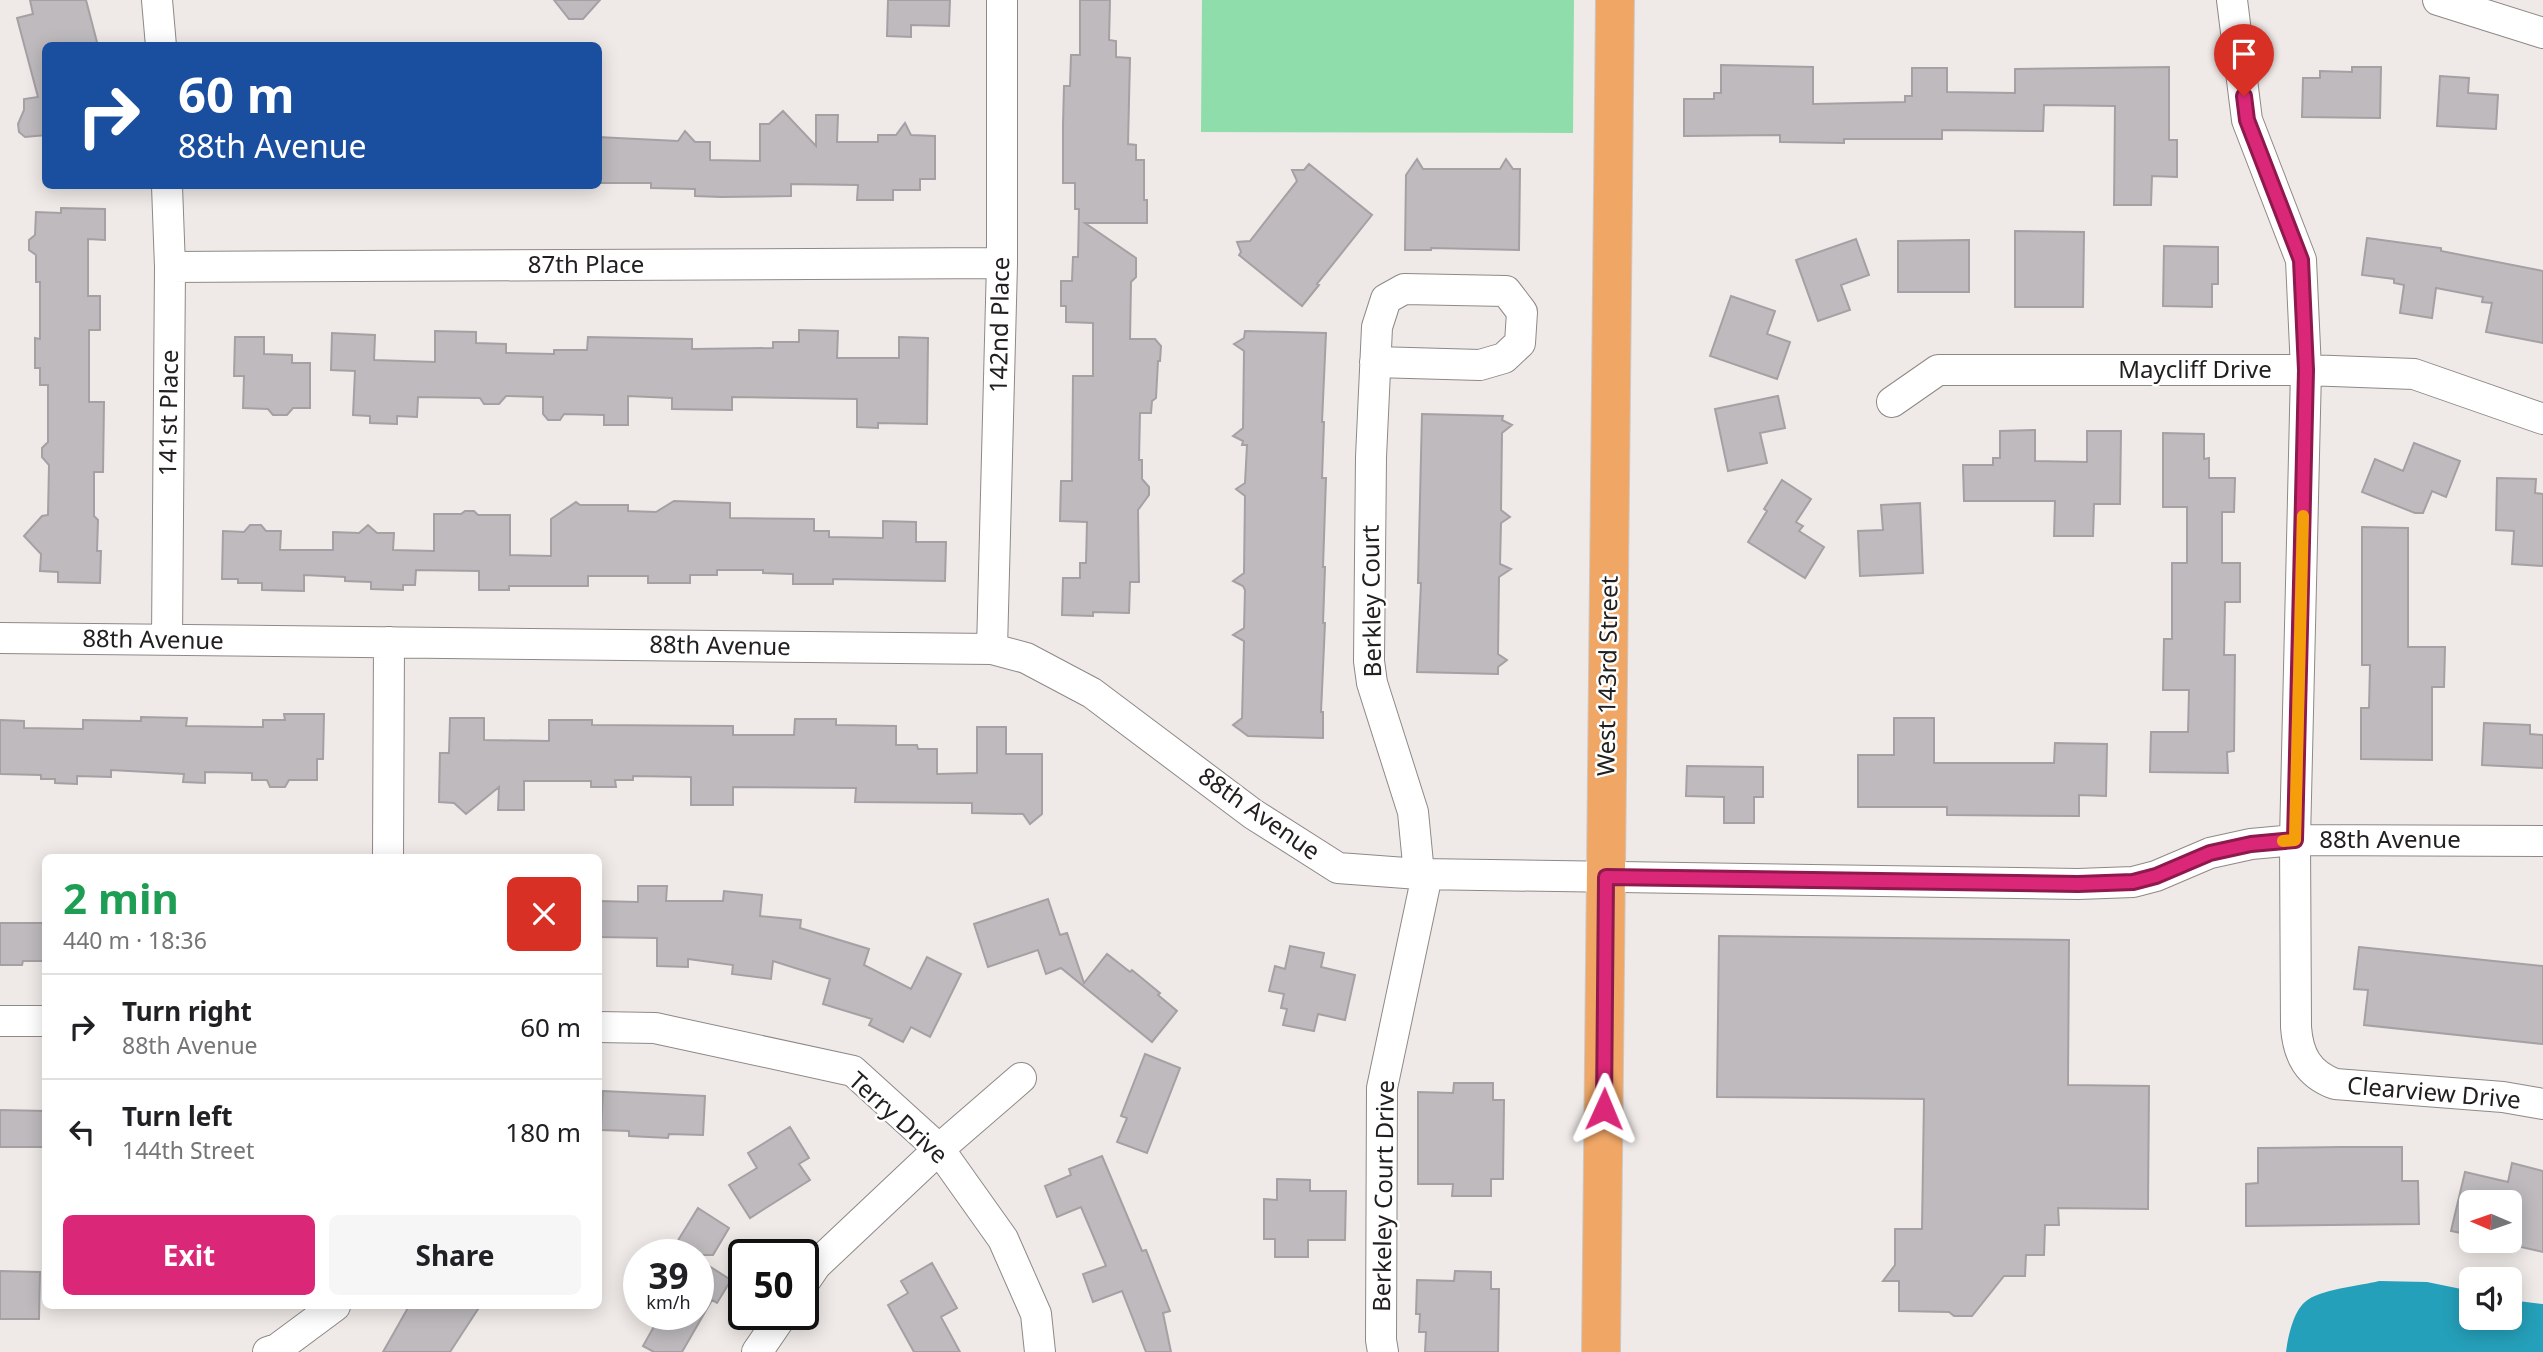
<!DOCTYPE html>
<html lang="en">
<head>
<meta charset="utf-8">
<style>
  body { margin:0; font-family:"Noto Sans",sans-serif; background:#f6f6f6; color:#202124; height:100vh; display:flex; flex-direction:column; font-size:26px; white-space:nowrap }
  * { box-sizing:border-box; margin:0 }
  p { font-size:23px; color:#757577 }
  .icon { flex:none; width:38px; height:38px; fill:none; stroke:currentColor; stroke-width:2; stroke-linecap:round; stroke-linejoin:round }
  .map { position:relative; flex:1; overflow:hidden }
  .panel { position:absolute; left:42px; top:854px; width:560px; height:455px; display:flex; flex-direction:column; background:#fff; border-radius:10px; box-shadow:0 4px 18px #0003 }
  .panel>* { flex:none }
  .top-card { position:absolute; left:42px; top:42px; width:560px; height:147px; border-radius:10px; box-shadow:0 4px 18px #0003; background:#1a4fa0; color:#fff; overflow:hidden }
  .needle { width:46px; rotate:272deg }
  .buttons { position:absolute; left:2459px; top:1190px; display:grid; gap:14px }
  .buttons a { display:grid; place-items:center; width:63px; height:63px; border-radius:10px; background:#fff; box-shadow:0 4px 18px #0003; font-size:35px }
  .speed { position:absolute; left:623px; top:1239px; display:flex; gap:14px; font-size:35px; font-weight:700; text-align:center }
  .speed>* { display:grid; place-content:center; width:91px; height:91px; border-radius:50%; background:#fff; box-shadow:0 4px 18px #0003; line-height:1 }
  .speed small { font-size:18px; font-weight:400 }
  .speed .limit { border:4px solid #111; border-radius:10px; background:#fff; color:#111 }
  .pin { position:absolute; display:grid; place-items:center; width:60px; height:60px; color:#fff; margin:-72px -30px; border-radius:50% 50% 50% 0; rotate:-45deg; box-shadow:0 0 7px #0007 }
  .pin .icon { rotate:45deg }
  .me { position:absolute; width:77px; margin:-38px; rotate:1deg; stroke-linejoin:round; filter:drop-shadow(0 0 5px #0008) }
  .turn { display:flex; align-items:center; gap:24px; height:147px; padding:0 21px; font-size:32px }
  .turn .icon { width:91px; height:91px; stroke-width:2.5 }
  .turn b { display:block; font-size:49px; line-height:60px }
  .round { display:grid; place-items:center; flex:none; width:74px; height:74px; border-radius:10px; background:#f6f6f6 }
  .overview { display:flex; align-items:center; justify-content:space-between; height:119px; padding:0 21px }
  h1 { font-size:42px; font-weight:700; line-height:52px; color:#1e9e55 }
  .primary-button { display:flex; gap:14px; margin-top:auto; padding:14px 21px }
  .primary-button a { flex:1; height:80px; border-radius:10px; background:#db2777; color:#fff; font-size:28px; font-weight:700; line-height:80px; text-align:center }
  .primary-button a+a { background:#f6f6f6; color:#202124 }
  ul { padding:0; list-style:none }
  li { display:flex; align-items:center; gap:21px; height:105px; padding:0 21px; border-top:2px solid #e0e0e0 }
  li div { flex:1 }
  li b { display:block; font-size:26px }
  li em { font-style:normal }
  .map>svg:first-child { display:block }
  .green { fill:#8eddaa }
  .water { fill:#25a0ba }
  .building { fill:#bebabe; stroke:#a4a0a4; stroke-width:2 }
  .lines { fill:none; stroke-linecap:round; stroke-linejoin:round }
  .minor-casing { stroke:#8e8986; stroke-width:32 }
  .major-casing { stroke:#cac9c9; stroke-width:40 }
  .minor { stroke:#fff; stroke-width:30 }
  .major { stroke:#f0a766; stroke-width:38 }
  .route-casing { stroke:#8e194d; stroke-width:18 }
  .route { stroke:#db2777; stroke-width:12 }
  .slow { stroke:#f59e0b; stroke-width:12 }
  .labels { text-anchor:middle; stroke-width:5; stroke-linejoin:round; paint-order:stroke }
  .street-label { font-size:24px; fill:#21201e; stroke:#fff }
</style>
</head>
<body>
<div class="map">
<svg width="2543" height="1352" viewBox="0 0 2543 1352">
  <rect width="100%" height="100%" fill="#efeae7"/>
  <path class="green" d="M 1202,0 L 1574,0 L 1573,133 L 1201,132 Z"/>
  <path class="water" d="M 2379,1281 L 2427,1282 L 2471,1291 L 2471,1318 L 2510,1318 L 2510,1300 L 2543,1304 L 2543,1352 L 2286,1352 C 2288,1337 2293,1312 2305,1302 C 2319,1289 2360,1286 2379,1281 Z"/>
  <path class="building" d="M 30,0 L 86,0 L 98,46 L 46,46 L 46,135 L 25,137 L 19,132 L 18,124 L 24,110 L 24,99 L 38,97 L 17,18 L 33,14 Z
    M 554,0 L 600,0 L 583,19 L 569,19 Z
    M 888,0 L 950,0 L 949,26 L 911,25 L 911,37 L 887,36 Z
    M 1080,0 L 1110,0 L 1109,40 L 1116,41 L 1116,57 L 1130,58 L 1128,144 L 1136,145 L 1136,160 L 1144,160 L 1144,200 L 1147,200 L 1147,223 L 1085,223 L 1136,258 L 1136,277 L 1131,282 L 1130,339 L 1155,339 L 1161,346 L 1160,361 L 1158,361 L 1156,398 L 1152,401 L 1151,413 L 1140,413 L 1139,460 L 1142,460 L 1142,479 L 1149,487 L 1149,495 L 1138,510 L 1139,582 L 1130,582 L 1129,613 L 1093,612 L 1093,616 L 1062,615 L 1063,578 L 1080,578 L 1080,563 L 1086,563 L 1087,522 L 1060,521 L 1061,481 L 1072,481 L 1073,376 L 1093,376 L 1093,323 L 1066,322 L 1066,306 L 1061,306 L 1061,281 L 1072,281 L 1073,257 L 1078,257 L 1079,209 L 1075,209 L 1075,183 L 1063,183 L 1063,125 L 1064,86 L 1070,86 L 1071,55 L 1080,55 Z
    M 1721,65 L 1813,67 L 1813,104 L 1905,102 L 1905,96 L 1912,96 L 1912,68 L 1947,68 L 1947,92 L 2015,93 L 2015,69 L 2169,67 L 2169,140 L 2177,140 L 2177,177 L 2152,176 L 2151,205 L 2114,205 L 2115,106 L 2044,105 L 2043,131 L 1942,130 L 1942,139 L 1844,139 L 1844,143 L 1780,142 L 1780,135 L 1684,136 L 1684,99 L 1714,99 L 1714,93 L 1721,93 Z
    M 2352,67 L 2381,67 L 2380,118 L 2302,117 L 2303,78 L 2320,78 L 2320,71 L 2352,72 Z
    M 2440,76 L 2469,78 L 2468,93 L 2498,95 L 2496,129 L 2437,126 Z
    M 783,111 L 816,146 L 816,115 L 838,115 L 837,142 L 878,142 L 878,135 L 896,135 L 905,123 L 911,135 L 935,136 L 935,179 L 920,179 L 920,190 L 893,190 L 893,200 L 857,200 L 858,185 L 791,184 L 791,196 L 721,197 L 695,196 L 695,189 L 651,188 L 651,183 L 598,183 L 598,137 L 678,141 L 685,131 L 695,142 L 710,142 L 710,160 L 760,161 L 760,124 L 769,124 Z
    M 1417,159 L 1423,169 L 1500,169 L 1506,159 L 1513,169 L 1520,169 L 1519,250 L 1431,248 L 1431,250 L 1405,250 L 1406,175 Z
    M 1309,164 L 1372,215 L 1317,284 L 1319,285 L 1302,306 L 1239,255 L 1241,252 L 1237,242 L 1250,241 L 1297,181 L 1292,170 L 1304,170 Z
    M 61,208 L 105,209 L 105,240 L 88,239 L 88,296 L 100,296 L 100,330 L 89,330 L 89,402 L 104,402 L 103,472 L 94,472 L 94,516 L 98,520 L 97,551 L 101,551 L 100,583 L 58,582 L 58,572 L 40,571 L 41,554 L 24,536 L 42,516 L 48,515 L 49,465 L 42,457 L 42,448 L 48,442 L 48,385 L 40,385 L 40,368 L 35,368 L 35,338 L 40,339 L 40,282 L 36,282 L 36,255 L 29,250 L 29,240 L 35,235 L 36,212 L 61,213 Z
    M 2015,231 L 2084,232 L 2083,307 L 2015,307 Z
    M 2367,238 L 2441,248 L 2441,251 L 2543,271 L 2543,343 L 2486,332 L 2492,303 L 2482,302 L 2483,297 L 2436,288 L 2432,318 L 2400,313 L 2404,285 L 2394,283 L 2394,279 L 2362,275 Z
    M 1856,239 L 1869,275 L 1841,285 L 1850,310 L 1818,321 L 1796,260 Z
    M 1969,240 L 1969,292 L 1898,292 L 1898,241 Z
    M 2164,246 L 2218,247 L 2218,284 L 2212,284 L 2212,307 L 2163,306 Z
    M 1731,296 L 1775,311 L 1767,334 L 1790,342 L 1777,379 L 1710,356 Z
    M 799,330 L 838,331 L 837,358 L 899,358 L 899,337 L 928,338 L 927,424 L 878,423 L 878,428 L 857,427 L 857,399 L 732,397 L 732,410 L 672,409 L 672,398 L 628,396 L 628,425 L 604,425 L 604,415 L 564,414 L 560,420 L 548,420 L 543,414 L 543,397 L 506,396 L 499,404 L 484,404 L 480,398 L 418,397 L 417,417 L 397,416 L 397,424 L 370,423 L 370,416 L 353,415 L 355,371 L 331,370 L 332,333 L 375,335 L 374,360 L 435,362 L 435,331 L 476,332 L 476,343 L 506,344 L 506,353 L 554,354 L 554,350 L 587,350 L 588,337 L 692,339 L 692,349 L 773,348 L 773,342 L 799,342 Z
    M 1245,331 L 1326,333 L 1322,422 L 1324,422 L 1322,478 L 1326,478 L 1323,567 L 1325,567 L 1323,623 L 1325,623 L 1321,712 L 1323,712 L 1323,738 L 1248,736 L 1233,725 L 1242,718 L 1244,641 L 1233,635 L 1244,628 L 1245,590 L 1243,586 L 1233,581 L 1244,573 L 1245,496 L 1236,489 L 1245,483 L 1247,445 L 1242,445 L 1243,441 L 1233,436 L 1243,428 L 1244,351 L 1234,344 L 1244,338 Z
    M 235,337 L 264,337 L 264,354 L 292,355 L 292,363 L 310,363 L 310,408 L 293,408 L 287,415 L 273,415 L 268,409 L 243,408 L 244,376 L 234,376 Z
    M 1778,396 L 1785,428 L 1760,433 L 1767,463 L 1728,471 L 1715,409 Z
    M 1422,414 L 1503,416 L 1502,420 L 1512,425 L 1502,433 L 1501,510 L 1510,517 L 1501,523 L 1500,564 L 1511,569 L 1499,577 L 1498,654 L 1507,660 L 1498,667 L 1498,674 L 1417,672 L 1421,583 L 1418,583 Z
    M 2035,430 L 2035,461 L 2087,462 L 2087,431 L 2121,431 L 2120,504 L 2094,504 L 2093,536 L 2054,536 L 2055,501 L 1964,501 L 1963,465 L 1993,465 L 1993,458 L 2000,458 L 2000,431 Z
    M 2163,433 L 2204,434 L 2204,459 L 2209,458 L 2209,478 L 2235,478 L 2234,512 L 2222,512 L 2222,563 L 2240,563 L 2240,602 L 2225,602 L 2224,655 L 2235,655 L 2234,751 L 2227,752 L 2228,773 L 2150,772 L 2151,732 L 2188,732 L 2189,690 L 2163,690 L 2164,639 L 2172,639 L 2172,563 L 2187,563 L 2187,507 L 2163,507 Z
    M 2414,443 L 2460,461 L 2446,497 L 2432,491 L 2423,513 L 2415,513 L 2362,492 L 2375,459 L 2403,471 Z
    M 2497,478 L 2536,479 L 2535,493 L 2543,494 L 2543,566 L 2512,564 L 2514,531 L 2496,530 Z
    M 1782,480 L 1811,499 L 1796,522 L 1803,526 L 1799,531 L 1824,547 L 1805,578 L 1748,542 L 1767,511 L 1764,509 Z
    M 674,501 L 730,503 L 730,518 L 814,519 L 814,531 L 829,531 L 829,537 L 883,538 L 883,521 L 916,522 L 916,542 L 946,542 L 945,581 L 833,579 L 833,584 L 793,584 L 793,574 L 763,573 L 763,570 L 717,570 L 717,575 L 690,575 L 690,583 L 648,583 L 648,576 L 588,576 L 588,586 L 509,586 L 509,590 L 479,590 L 479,571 L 416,570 L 415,585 L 403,585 L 403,590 L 371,589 L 371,582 L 345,581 L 345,577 L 304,575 L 304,591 L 262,590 L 262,583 L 238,583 L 238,579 L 222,579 L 223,531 L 244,532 L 250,525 L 261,525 L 266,531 L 281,531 L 280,550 L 333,550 L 333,532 L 359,533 L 368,525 L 377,533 L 394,533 L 393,550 L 434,551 L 434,514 L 461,514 L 465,511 L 474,511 L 478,515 L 510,515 L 510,555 L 551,556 L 551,519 L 576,502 L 580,505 L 628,505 L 628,511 L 656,512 Z
    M 1920,503 L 1923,573 L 1860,576 L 1858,531 L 1883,530 L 1881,505 Z
    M 2362,527 L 2408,528 L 2408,647 L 2445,647 L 2444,687 L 2432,687 L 2432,760 L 2361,759 L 2361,708 L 2369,708 L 2370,665 L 2362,665 Z
    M 284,714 L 324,714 L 323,759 L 317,759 L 317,780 L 289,780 L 285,787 L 270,787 L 267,780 L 252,780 L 252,773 L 205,772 L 205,783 L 183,782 L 184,774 L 111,770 L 111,777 L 77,776 L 77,784 L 55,783 L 55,779 L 41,779 L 41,775 L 0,774 L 0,720 L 24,721 L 24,728 L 83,729 L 83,720 L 141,721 L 141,717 L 187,718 L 186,726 L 263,727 L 263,720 L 285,720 Z
    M 450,718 L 484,718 L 484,740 L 549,741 L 549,720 L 592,720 L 592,725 L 733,726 L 733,735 L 794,735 L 795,719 L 836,719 L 836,725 L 896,726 L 896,745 L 917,745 L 918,749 L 937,749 L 937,774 L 977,773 L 977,727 L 1006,727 L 1006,754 L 1042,754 L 1042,814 L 1030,824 L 1023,814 L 972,813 L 972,803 L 855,802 L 856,788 L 733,787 L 733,805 L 691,805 L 691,777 L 633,776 L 633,780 L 615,780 L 616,787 L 591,787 L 591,781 L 524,781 L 524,810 L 498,810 L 499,787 L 466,814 L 454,803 L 439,802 L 440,753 L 449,753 Z
    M 1894,718 L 1934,718 L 1934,763 L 2054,763 L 2055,743 L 2107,744 L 2106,796 L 2079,795 L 2079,816 L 1947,815 L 1947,807 L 1858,807 L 1858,755 L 1894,755 Z
    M 2484,723 L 2530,725 L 2530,734 L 2543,735 L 2543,768 L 2482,765 Z
    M 1687,766 L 1763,767 L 1763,797 L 1754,797 L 1754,823 L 1724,823 L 1724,797 L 1686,796 Z
    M 638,886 L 667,886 L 666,901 L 723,901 L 724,891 L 762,895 L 760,916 L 801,920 L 800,928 L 869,949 L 864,965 L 911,989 L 927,957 L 961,974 L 930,1037 L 911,1027 L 903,1042 L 869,1025 L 872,1019 L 823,1004 L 830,979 L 773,961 L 771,979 L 732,974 L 733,965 L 688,959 L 688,967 L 657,966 L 657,938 L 598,937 L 598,901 L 638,902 Z
    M 1048,899 L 1060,935 L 1067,933 L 1084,983 L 1107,954 L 1130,972 L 1132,970 L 1160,993 L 1158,995 L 1177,1011 L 1152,1042 L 1061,968 L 1046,974 L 1038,950 L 988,967 L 974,924 Z
    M 0,923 L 46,923 L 46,961 L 23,961 L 22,965 L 0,965 Z
    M 1719,936 L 2069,940 L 2068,1085 L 2149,1086 L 2148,1209 L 2058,1208 L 2059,1225 L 2045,1225 L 2044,1255 L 2026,1255 L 2025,1276 L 2004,1276 L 1972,1316 L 1954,1316 L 1949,1312 L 1899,1311 L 1899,1281 L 1883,1281 L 1895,1265 L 1895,1229 L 1922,1229 L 1924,1099 L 1717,1097 Z
    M 1290,946 L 1324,953 L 1321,967 L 1355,975 L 1345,1020 L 1318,1014 L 1314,1031 L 1283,1025 L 1287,1009 L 1281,1008 L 1284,994 L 1269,991 L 1275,966 L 1285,969 Z
    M 2359,947 L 2543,966 L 2543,1044 L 2364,1025 L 2368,990 L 2354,989 Z
    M 1145,1054 L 1180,1068 L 1147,1153 L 1117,1142 L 1127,1118 L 1121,1116 Z
    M 1454,1083 L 1493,1083 L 1493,1100 L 1504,1100 L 1503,1179 L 1491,1179 L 1491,1196 L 1452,1196 L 1453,1184 L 1418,1184 L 1418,1092 L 1453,1093 Z
    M 603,1091 L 705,1096 L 703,1135 L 669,1134 L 668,1138 L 629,1136 L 629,1131 L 601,1130 Z
    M 0,1110 L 46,1111 L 45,1147 L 0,1147 Z
    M 790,1127 L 809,1158 L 799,1164 L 810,1180 L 750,1218 L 729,1185 L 757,1168 L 748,1153 Z
    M 2341,1147 L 2402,1147 L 2402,1181 L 2418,1181 L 2419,1224 L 2246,1226 L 2246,1184 L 2258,1183 L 2258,1148 Z
    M 1102,1156 L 1142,1251 L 1146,1250 L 1170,1311 L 1163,1313 L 1171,1352 L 1146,1352 L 1122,1291 L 1093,1302 L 1083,1274 L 1106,1266 L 1081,1207 L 1057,1217 L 1045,1186 L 1071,1175 L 1069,1169 Z
    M 2512,1163 L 2543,1171 L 2543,1252 L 2495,1241 L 2510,1241 L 2510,1202 L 2471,1202 L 2471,1235 L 2451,1231 L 2465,1172 L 2508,1182 Z
    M 1277,1179 L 1310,1180 L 1310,1191 L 1346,1191 L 1345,1240 L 1308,1240 L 1308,1257 L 1275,1257 L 1275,1239 L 1264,1239 L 1264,1199 L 1277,1200 Z
    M 698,1208 L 729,1228 L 713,1255 L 669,1255 Z
    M 698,1259 L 731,1280 L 717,1303 L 712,1300 L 682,1352 L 654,1352 L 643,1346 L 661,1314 L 698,1314 Z
    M 932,1263 L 957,1308 L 941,1317 L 960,1352 L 914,1352 L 888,1305 L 908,1293 L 901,1281 Z
    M 0,1271 L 40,1272 L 39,1319 L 0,1319 Z
    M 1455,1271 L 1491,1272 L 1491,1289 L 1499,1289 L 1498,1352 L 1425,1352 L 1426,1332 L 1419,1332 L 1420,1314 L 1416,1314 L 1417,1280 L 1454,1281 Z
    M 409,1306 L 480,1306 L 450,1352 L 383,1352 Z"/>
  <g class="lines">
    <g class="minor-casing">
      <path id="minor" d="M 157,0 L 161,46
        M 2232,0 L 2247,120 L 2301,260 L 2306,370 L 2295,840 L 2296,1027 C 2298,1055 2308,1074 2335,1084 L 2503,1097 L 2543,1104
        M 2438,0 L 2543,33
        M 170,267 L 1002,263
        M 1375,362 L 1480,365 L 1504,358 L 1520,343 L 1522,312 L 1506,291 L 1404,289 L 1386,299 L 1377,327 L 1371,457 L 1369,661 L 1372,683 L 1413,812 L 1419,874
        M 1892,402 L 1938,370 L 2306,370 L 2414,374 L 2543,419
        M 0,638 L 992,649 L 1026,658 L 1092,693 L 1253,814 L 1338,868 L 1419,874 L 2078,884 L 2133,882 L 2156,876 L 2210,853 L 2251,844 L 2295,840 L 2543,841
        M 167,640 L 170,267 L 167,186
        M 992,649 L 1002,263 L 1002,0
        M 388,858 L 389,642
        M 0,1021 L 46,1021
        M 598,1027 L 655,1028 L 853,1071 L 939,1149 L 1003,1239 L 1036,1314 L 1040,1352
        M 803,1284 L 816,1265 L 939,1149 L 1021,1078
        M 268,1352 L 277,1349 L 335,1306
        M 757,1352 L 783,1314
        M 1383,1352 L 1381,1340 L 1382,1088 L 1427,875"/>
    </g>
    <g class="major-casing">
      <path id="major" d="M 1601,1352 L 1615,0"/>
    </g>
    <use href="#minor" class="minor"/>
    <use href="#major" class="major"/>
  </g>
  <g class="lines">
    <g class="route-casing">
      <path id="route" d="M 1604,1109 L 1606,877 L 2078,884 L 2133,882 L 2156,876 L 2210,853 L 2251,844 L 2295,840 L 2306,370 L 2301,260 L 2247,120 L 2244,96"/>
    </g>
    <use href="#route" class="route"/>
    <path class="slow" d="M 2283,841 L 2295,840 L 2303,516"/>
  </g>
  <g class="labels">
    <g class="street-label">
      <text x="586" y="273">87th Place</text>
      <text transform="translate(1000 325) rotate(-89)" y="8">142nd Place</text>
      <text x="2195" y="378">Maycliff Drive</text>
      <text transform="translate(169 413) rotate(-89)" y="8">141st Place</text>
      <text transform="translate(1372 601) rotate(-91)" y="8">Berkley Court</text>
      <text transform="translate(153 640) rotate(1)" y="8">88th Avenue</text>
      <text transform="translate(720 646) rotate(1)" y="8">88th Avenue</text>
      <text transform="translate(1608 676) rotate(-89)" y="8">West 143rd Street</text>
      <text transform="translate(1259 814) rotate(35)" y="8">88th Avenue</text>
      <text x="2390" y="848">88th Avenue</text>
      <text transform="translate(2434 1093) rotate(5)" y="8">Clearview Drive</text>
      <text transform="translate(898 1118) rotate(42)" y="8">Terry Drive</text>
      <text transform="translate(1384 1196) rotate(-89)" y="8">Berkeley Court Drive</text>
    </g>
  </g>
</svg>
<div class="buttons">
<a><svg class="needle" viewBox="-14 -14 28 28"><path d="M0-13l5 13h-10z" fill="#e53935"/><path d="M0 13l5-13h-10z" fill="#757577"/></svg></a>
<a><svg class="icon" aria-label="sound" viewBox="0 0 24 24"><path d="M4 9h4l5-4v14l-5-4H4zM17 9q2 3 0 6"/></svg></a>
</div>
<div class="speed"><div>39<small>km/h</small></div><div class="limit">50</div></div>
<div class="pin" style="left:2244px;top:96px;background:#d93025"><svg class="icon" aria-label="arrive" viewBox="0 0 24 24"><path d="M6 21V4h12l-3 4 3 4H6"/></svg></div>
<svg class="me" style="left:1604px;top:1109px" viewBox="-20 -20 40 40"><path d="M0-17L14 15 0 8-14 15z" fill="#db2777" stroke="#fff" stroke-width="4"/></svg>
<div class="top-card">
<div class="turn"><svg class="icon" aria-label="right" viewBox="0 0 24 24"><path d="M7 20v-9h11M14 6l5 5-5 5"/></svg><div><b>60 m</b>88th Avenue</div></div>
</div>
<section class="panel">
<div class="overview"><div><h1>2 min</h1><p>440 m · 18:36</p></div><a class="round" style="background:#d93025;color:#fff"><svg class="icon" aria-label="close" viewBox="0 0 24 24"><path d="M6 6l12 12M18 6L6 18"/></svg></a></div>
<ul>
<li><svg class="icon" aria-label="right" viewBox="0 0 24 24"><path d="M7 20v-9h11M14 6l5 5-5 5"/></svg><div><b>Turn right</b><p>88th Avenue</p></div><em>60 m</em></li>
<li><svg class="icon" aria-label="left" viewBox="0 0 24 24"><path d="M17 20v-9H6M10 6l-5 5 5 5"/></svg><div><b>Turn left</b><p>144th Street</p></div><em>180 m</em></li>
</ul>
<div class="primary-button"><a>Exit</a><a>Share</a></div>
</section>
</div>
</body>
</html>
